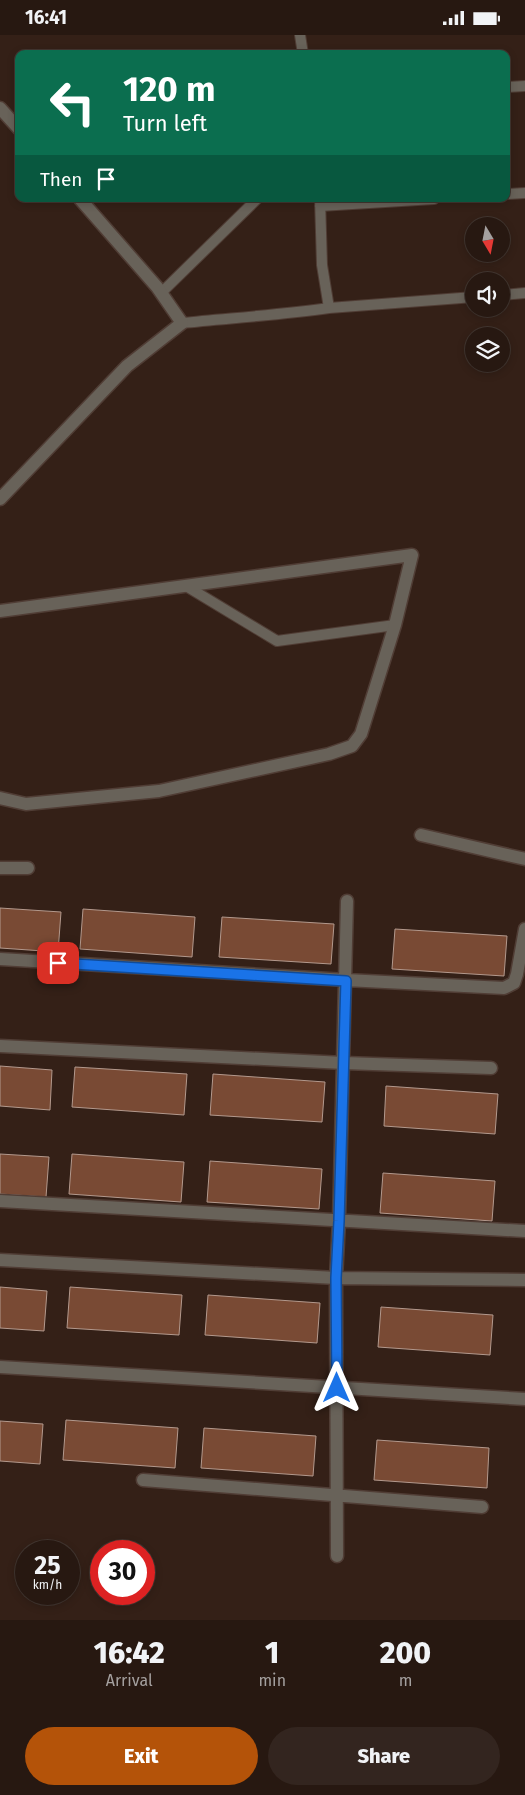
<!DOCTYPE html>
<html lang="en">
<head>
<meta charset="utf-8">
<style>
  body { margin:0; font-family:"Fira Sans",sans-serif; background:#33251f; color:#f1f3f6; height:100vh; display:flex; flex-direction:column; font-size:19px; white-space:nowrap }
  * { box-sizing:border-box; margin:0 }
  p { font-size:16px; color:#a4a09f }
  .icon { flex:none; width:28px; height:28px; fill:none; stroke:currentColor; stroke-width:2; stroke-linecap:round; stroke-linejoin:round }
  .map { position:relative; height:1585px; overflow:hidden }
  .panel { display:flex; flex-direction:column; background:#271811; flex:1 }
  .panel>* { flex:none }
  .hud { position:absolute; left:15px; top:15px; width:495px; height:152px; border-radius:10px; box-shadow:0 2px 8px #0003,0 0 0 1px #433731; background:#0b6e4f; color:#fff; overflow:hidden }
  .needle { width:32px; rotate:170deg }
  .fabs { position:absolute; left:465px; top:182px; display:grid; gap:10px }
  .fabs a { display:grid; place-items:center; width:45px; height:45px; border-radius:50%; background:#271811; box-shadow:0 2px 8px #0003,0 0 0 1px #433731; font-size:25px }
  .speed { position:absolute; left:15px; top:1505px; display:flex; gap:10px; font-size:25px; font-weight:700; text-align:center }
  .speed>* { display:grid; place-content:center; width:65px; height:65px; border-radius:50%; background:#271811; box-shadow:0 2px 8px #0003,0 0 0 1px #433731; line-height:1 }
  .speed small { font-size:12px; font-weight:400 }
  .speed .limit { border:8px solid #d22; background:#fff; color:#111 }
  .pin { position:absolute; display:grid; place-items:center; width:42px; height:42px; color:#fff; margin:-21px; border-radius:10px; box-shadow:0 2px 8px #0006 }
  .me { position:absolute; width:55px; margin:-28px; rotate:0deg; stroke-linejoin:round; filter:drop-shadow(0 0 4px #0008) }
  .turn { display:flex; align-items:center; gap:18px; height:105px; padding:0 25px; font-size:22px }
  .turn .icon { width:65px; height:65px; stroke-width:2.5 }
  .turn b { display:block; font-size:35px; line-height:42px }
  .then { display:flex; align-items:center; height:48px; padding:0 25px; background:#0003; gap:10px; font-size:19px }
  .eta { display:flex; justify-content:space-evenly; align-items:center; height:85px; text-align:center }
  .eta b { font-size:30px; font-weight:800; line-height:35px }
  .cta { display:flex; gap:10px; margin-top:auto; padding:10px 25px }
  .cta a { flex:1; height:58px; border-radius:30px; background:#b45309; color:#fff; font-size:20px; font-weight:800; line-height:58px; text-align:center }
  .cta a+a { background:#33251f; color:#f1f3f6 }
  .status { display:flex; justify-content:space-between; align-items:center; height:35px; padding:0 25px; background:#271811; direction:ltr }
  .status svg { height:14px; fill:currentColor }
  .map>svg:first-child { display:block }
  .building { fill:#794a34; stroke:#b3998d }
  .lines { fill:none; stroke-linecap:round; stroke-linejoin:round }
  .service-casing { stroke:#503d35; stroke-width:12 }
  .minor-casing { stroke:#503d35; stroke-width:15 }
  .service { stroke:#686259; stroke-width:10 }
  .minor { stroke:#686259; stroke-width:12 }
  .route-casing { stroke:#114b97; stroke-width:12 }
  .route { stroke:#1a73e8; stroke-width:9 }
</style>
</head>
<body>
<div class="status"><b>16:41</b><svg viewBox="0 0 49 12"><path d="M0 12V9h3v3zM5 12V6h3v6zM10 12V3h3v9zM15 12V0h3v12zM26 1h20v11H26zM47 4h2v5h-2z"/></svg></div>
<div class="map">
<svg width="525" height="1585" viewBox="0 0 525 1585">
  <rect width="100%" height="100%" fill="#342017"/>
  <path class="building" d="M 0,873 L 61,877 L 58,917 L 0,913 Z
    M 83,874 L 195,882 L 192,922 L 80,914 Z
    M 222,882 L 334,889 L 331,929 L 219,922 Z
    M 395,894 L 507,901 L 504,941 L 392,934 Z
    M 0,1031 L 52,1035 L 50,1075 L 0,1071 Z
    M 75,1032 L 187,1039 L 184,1080 L 72,1072 Z
    M 213,1039 L 325,1047 L 322,1087 L 210,1080 Z
    M 386,1051 L 498,1059 L 495,1099 L 384,1091 Z
    M 0,1119 L 49,1122 L 46,1162 L 0,1159 Z
    M 72,1119 L 184,1127 L 181,1167 L 69,1159 Z
    M 210,1126 L 322,1134 L 319,1174 L 207,1167 Z
    M 383,1138 L 495,1146 L 492,1186 L 380,1178 Z
    M 0,1252 L 47,1256 L 44,1296 L 0,1293 Z
    M 70,1252 L 182,1260 L 179,1300 L 67,1293 Z
    M 208,1260 L 320,1268 L 317,1308 L 205,1300 Z
    M 381,1272 L 493,1280 L 490,1320 L 378,1312 Z
    M 66,1385 L 178,1393 L 175,1433 L 63,1425 Z
    M 0,1386 L 43,1389 L 40,1429 L 0,1426 Z
    M 204,1393 L 316,1401 L 313,1441 L 201,1433 Z
    M 377,1405 L 489,1413 L 487,1453 L 374,1445 Z"/>
  <g class="lines">
    <g class="service-casing">
      <path id="service" d="M 300,0 L 303,19
        M 506,52 L 525,51
        M 506,159 L 525,158
        M 320,171 L 434,164
        M 161,258 L 257,164
        M 501,260 L 525,258
        M 329,273 L 474,262
        M 182,288 C 231,283 280,280 329,273 L 322,230 L 320,164
        M 186,551 L 277,606 L 395,590"/>
    </g>
    <g class="minor-casing">
      <path id="minor" d="M 0,73 L 19,94
        M 0,464 L 127,331 L 182,288 L 157,252 L 80,164
        M 0,576 L 412,520 L 395,590 L 361,699 L 352,711 L 329,719 L 159,756 L 26,769 L 0,763
        M 421,800 L 525,824
        M 0,833 L 28,833
        M 0,924 L 346,945 L 504,953 L 514,948 L 517,939 L 525,894
        M 0,1011 L 344,1028 L 491,1033
        M 0,1166 L 525,1196
        M 0,1225 L 336,1243 L 525,1245
        M 0,1332 L 525,1364
        M 143,1445 L 482,1472
        M 337,1521 L 336,1243 L 339,1186 L 347,866"/>
    </g>
    <use href="#service" class="service"/>
    <use href="#minor" class="minor"/>
  </g>
  <g class="lines">
    <g class="route-casing">
      <path id="route" d="M 58,928 L 346,946 L 339,1186 L 336,1243 L 337,1353"/>
    </g>
    <use href="#route" class="route"/>
  </g>
</svg>
<div class="fabs">
<a><svg class="needle" viewBox="-14 -14 28 28"><path d="M0-13l5 13h-10z" fill="#e53935"/><path d="M0 13l5-13h-10z" fill="#a4a09f"/></svg></a>
<a><svg class="icon" aria-label="sound" viewBox="0 0 24 24"><path d="M4 9h4l5-4v14l-5-4H4zM17 9q2 3 0 6"/></svg></a>
<a><svg class="icon" aria-label="layers" viewBox="0 0 24 24"><path d="M12 4l9 5-9 5-9-5zM3 14l9 5 9-5"/></svg></a>
</div>
<div class="speed"><div>25<small>km/h</small></div><div class="limit">30</div></div>
<div class="pin" style="left:58px;top:928px;background:#d93025"><svg class="icon" aria-label="arrive" viewBox="0 0 24 24"><path d="M6 21V4h12l-3 4 3 4H6"/></svg></div>
<svg class="me" style="left:337px;top:1353px" viewBox="-20 -20 40 40"><path d="M0-17L14 15 0 8-14 15z" fill="#1a73e8" stroke="#fff" stroke-width="4"/></svg>
<div class="hud">
<div class="turn"><svg class="icon" aria-label="left" viewBox="0 0 24 24"><path d="M17 20v-9H6M10 6l-5 5 5 5"/></svg><div><b>120 m</b>Turn left</div></div>
<div class="then">Then<svg class="icon" aria-label="arrive" viewBox="0 0 24 24"><path d="M6 21V4h12l-3 4 3 4H6"/></svg></div>
</div>
</div>
<section class="panel">
<div class="eta">
<div><b>16:42</b><p>Arrival</p></div>
<div><b>1</b><p>min</p></div>
<div><b>200</b><p>m</p></div>
</div>
<div class="cta"><a>Exit</a><a>Share</a></div>
</section>
</body>
</html>
